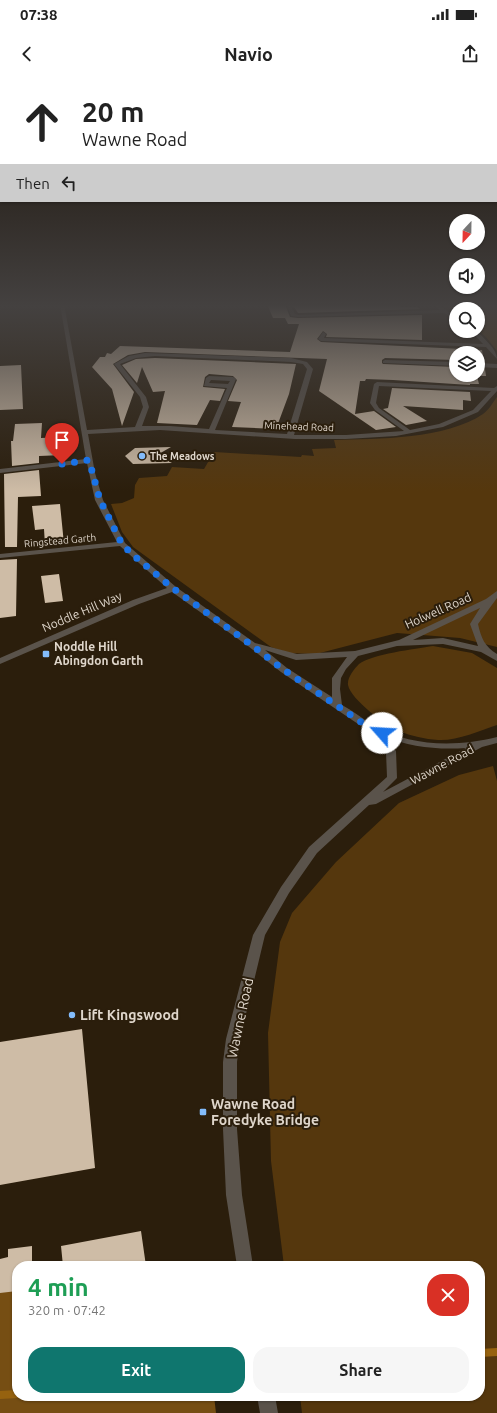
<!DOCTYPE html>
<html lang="en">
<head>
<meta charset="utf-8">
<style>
  body { margin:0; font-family:Ubuntu,sans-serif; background:#f6f6f6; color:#222; height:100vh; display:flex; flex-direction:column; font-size:15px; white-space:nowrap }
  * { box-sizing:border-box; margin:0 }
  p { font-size:13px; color:#767676 }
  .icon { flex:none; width:22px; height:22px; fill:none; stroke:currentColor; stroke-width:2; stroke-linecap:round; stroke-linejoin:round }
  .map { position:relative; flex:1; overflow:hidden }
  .panel { position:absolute; left:12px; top:1181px; width:473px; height:140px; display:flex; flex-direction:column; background:#fff; border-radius:16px; box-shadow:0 1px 3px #0004 }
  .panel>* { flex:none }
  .guide { position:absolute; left:0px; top:0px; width:497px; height:122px; box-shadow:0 1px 3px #0004; background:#fff; color:#222; overflow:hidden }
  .needle { width:26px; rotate:202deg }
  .tools { position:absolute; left:449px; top:134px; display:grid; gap:8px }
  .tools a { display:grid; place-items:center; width:36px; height:36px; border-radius:50%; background:#fff; box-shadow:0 1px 3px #0004; font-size:20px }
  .pin { position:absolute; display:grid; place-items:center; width:34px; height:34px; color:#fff; margin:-41px -17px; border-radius:50% 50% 50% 0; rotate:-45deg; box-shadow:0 0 4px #0007 }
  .pin .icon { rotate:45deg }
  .me { position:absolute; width:44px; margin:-22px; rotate:296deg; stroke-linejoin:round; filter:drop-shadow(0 0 3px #0008) }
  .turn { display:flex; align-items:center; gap:14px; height:84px; padding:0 16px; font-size:18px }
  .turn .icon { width:52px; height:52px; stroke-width:2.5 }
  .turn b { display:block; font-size:28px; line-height:34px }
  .then { display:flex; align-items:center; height:38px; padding:0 16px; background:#0003; gap:8px; font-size:15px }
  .round { display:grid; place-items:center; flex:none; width:42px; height:42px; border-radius:16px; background:#f6f6f6 }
  .head { display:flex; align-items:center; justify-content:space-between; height:68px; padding:0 16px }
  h1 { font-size:24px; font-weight:700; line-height:30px; color:#1e9e55 }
  .action { display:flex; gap:8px; margin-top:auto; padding:8px 16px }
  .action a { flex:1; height:46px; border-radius:16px; background:#0f766e; color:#fff; font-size:16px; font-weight:700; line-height:46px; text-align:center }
  .action a+a { background:#f6f6f6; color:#222 }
  .status { display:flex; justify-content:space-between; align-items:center; height:28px; padding:0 20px; background:#fff; direction:ltr }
  .status svg { height:11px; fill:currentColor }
  header { display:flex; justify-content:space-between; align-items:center; height:52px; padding:0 16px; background:#fff; font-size:18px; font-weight:700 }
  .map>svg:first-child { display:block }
  .green { fill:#55370d }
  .forest { fill:#764e13 }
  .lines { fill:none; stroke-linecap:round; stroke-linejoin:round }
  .stream { stroke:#96620f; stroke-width:8 }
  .building { fill:#cebca6 }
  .minor { fill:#5a534b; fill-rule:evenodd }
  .route { stroke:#1a73e8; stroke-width:7; stroke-dasharray:0 12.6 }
  .poi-dot { fill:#83bcfb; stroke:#2b1e0c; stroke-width:1.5 }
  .labels { text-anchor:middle; stroke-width:4; stroke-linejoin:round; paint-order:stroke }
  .far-street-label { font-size:10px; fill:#dfd6cb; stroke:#2b1e0c }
  .far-poi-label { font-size:10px; font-weight:bold; fill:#dfd6cb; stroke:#2b1e0c; text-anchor:start }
  .street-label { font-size:12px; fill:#dfd6cb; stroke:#2b1e0c }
  .poi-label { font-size:12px; font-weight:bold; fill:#dfd6cb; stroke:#2b1e0c; text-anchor:start }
  .near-poi-label { font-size:14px; font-weight:bold; fill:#dfd6cb; stroke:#2b1e0c; text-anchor:start }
  .near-street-label { font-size:14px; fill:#dfd6cb; stroke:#2b1e0c }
</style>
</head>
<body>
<div class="status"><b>07:38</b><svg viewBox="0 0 49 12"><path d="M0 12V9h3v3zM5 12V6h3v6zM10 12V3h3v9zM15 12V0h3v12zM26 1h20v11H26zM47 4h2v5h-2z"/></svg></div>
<header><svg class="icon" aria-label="back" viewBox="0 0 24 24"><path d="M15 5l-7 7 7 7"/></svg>Navio<svg class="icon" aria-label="share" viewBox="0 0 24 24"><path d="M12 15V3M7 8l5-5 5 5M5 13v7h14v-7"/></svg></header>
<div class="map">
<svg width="497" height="1333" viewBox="0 0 497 1333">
  <rect width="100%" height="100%" fill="#2b1e0c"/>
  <path class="green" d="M 440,224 L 497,224 L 497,271 L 486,257 L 478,250 L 478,229 L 456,229 L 456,235 Z
    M 497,317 L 497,567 L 460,558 L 397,553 L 316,574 L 289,573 L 271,567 L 133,467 L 122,452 L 111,424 L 122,423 L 134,418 L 135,405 L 139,398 L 167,396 L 172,387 L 204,389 L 214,372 L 301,377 L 302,375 L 314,376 L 312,369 L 336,368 L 334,360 C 378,359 446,359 483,334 C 489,330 493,322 497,317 Z
    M 433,566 L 472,573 L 497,588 L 497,645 C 479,651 457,661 438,660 C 425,659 411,656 399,651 C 386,645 351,620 348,605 C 347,598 354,589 359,584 C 372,574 415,569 433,566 Z
    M 493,686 L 497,701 L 497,1333 L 302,1333 L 300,1316 L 480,1316 L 480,1186 L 284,1186 L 271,1081 L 268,953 L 280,862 L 292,833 L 336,782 L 399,723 L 459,695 Z"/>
  <path class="forest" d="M 0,1210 L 17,1210 L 17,1316 L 214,1316 L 216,1333 L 0,1333 Z"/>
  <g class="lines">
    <path class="stream" d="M 480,1273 L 497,1272
      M 0,1315 L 17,1314"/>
  </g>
  <path class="building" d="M 267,224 L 285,224 L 290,237 L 298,238 L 422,235 L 422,260 L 326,257 L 327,254 L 323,251 L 317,259 L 321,262 L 482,270 L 484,282 L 478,282 L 478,273 L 456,273 L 456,280 L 385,278 L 382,280 L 382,283 L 383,284 L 456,287 L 456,295 L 478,295 L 478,288 L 485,289 L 486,296 L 477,296 L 479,304 L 470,304 L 470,305 L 393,300 L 366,299 L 365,301 L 360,301 L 355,334 L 374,331 L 396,347 L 376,350 L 319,311 L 327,279 L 145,272 L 128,275 L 113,284 L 134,312 L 122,346 L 112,309 L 92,287 L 100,277 L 105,277 L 107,273 L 111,274 L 120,266 L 290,272 L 299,244 L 288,244 L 285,238 L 273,238 Z
    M 292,224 L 401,224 L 401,227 L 417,227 L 420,229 L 298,233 Z
    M 155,278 L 296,284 L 289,314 L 276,349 L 232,347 L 241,322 L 228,321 L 237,300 L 233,296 L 209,294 L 205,297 L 203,307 L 225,309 L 220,321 L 210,320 L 197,345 L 157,343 L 165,311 L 153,312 L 142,287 L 137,303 L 122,285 L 136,279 Z
    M 21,285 L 23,329 L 0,330 L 0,286 Z
    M 392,308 L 470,312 L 471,321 L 463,320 L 463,330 L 403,326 L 427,341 L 406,345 L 383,329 L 388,328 Z
    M 42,343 L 41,358 L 61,357 L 63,375 L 39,376 L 39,383 L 12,386 L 11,361 L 13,361 L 15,344 Z
    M 171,367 L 157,375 L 172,383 L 133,384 L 125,376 L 135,368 Z
    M 39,390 L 41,416 L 18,417 L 17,467 L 5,467 L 4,394 Z
    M 60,424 L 64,464 L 45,465 L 44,449 L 35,450 L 32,426 Z
    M 17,479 L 16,536 L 0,538 L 0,480 Z
    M 59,494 L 63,521 L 45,523 L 41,496 Z
    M 82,949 L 95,1088 L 0,1105 L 0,962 Z
    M 141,1151 L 146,1186 L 63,1186 L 61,1166 Z
    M 32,1166 L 32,1186 L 17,1186 L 17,1211 L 0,1213 L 0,1179 L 8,1177 L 8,1169 Z"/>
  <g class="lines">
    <path class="minor" d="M 60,224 L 64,224 L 87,350 L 135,347 L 143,327 L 140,317 L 114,284 L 129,276 L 145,273 L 291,278 L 307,282 L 313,289 L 294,355 L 346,355 L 404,351 L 375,330 L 370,323 L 374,304 L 377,302 L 494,308 L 497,306 L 497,311 L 478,332 L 443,347 L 396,356 L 346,359 L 295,359 L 160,350 L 88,354 L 95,393 L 103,420 L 125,463 L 176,507 L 255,563 L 297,574 L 355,571 L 399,560 L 486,519 L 497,511 L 497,518 L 478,544 C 481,558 485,567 497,574 L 497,581 L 481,572 L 443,564 L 397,566 L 358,576 L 346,589 L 341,598 L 340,609 L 342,625 C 353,631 363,639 373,645 C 410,667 457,667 497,657 L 497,663 L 482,667 L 376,724 L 369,725 L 317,773 L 289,813 L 265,855 L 240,959 L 237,982 L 237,1049 L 242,1115 L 253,1186 L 237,1186 L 226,1115 L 223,1049 L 223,982 L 226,959 L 253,855 L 281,807 L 309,767 L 387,697 L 386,672 L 367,650 L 281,592 L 248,566 L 172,512 L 139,524 L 0,584 L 0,578 L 133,520 L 167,508 L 120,466 L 0,478 L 0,474 L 117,462 L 95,420 L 87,383 L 0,393 L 0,389 L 86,379 ZM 155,276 L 291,282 L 303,284 L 307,289 L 287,354 L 215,350 L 236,299 L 233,297 L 209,296 L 206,298 L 204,306 L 227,308 L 209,349 L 170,346 L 142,346 L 149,327 L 146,317 L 120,284 L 136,278 ZM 211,300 L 230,301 L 228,304 L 209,303 ZM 379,306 L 491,311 L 473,330 L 439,344 L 410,350 L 379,328 L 376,323 ZM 480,528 L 470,544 L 478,566 L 443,558 L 413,560 ZM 265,570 L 296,580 L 347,577 L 332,598 L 332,617 L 287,588 ZM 383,656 C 410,667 437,670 466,668 L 383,712 L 397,698 L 396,671 Z
      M 286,224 L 290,224 L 295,234 L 298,235 L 440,230 L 433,224 L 438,224 L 456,237 L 456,240 L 444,233 L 298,237 L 291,236 Z
      M 471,251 L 477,251 C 484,259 497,269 497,279 L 486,267 L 321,261 L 318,259 L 323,252 L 326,254 L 324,258 L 483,264 Z
      M 385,280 L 456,282 L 456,286 L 383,283 L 383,281 Z
      M 478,283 L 497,284 L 497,288 L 478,287 Z
      M 257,1316 L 275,1316 L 278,1333 L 260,1333 Z"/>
  </g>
  <linearGradient id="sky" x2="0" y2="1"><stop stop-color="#181007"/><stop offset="0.55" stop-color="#444140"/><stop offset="1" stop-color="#444140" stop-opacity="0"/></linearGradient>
  <rect width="497" height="411" fill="url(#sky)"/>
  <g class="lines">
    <path class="route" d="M 62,384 L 89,380 L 100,420 L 122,464 L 134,476 L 174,509 L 250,564 L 284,590 L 370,648 L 382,653"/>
  </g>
  <g class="poi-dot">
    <circle cx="142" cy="376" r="4"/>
    <rect x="42" y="570" width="8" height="8" rx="2"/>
    <circle cx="72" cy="935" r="4"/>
    <rect x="199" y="1028" width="8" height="8" rx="2"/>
  </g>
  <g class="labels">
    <g class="far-street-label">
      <text transform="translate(299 346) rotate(2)" y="4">Minehead Road</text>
      <text transform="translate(60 460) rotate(-5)" y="4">Ringstead Garth</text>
    </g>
    <g class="far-poi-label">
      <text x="150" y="380">The Meadows</text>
    </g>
    <g class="street-label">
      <text transform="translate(438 531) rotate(-24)" y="4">Holwell Road</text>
      <text transform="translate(82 532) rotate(-23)" y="4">Noddle Hill Way</text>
      <text transform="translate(442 685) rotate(-28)" y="4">Wawne Road</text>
    </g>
    <g class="poi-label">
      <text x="54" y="571">Noddle Hill<tspan x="54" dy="14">Abingdon Garth</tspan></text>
    </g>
    <g class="near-poi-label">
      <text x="80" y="940">Lift Kingswood</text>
      <text x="211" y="1029">Wawne Road<tspan x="211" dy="16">Foredyke Bridge</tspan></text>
    </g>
    <g class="near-street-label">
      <text transform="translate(240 938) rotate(-78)" y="5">Wawne Road</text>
    </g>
  </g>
</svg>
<div class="tools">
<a><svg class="needle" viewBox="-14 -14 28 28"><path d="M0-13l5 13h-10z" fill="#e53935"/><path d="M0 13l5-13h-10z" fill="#767676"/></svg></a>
<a><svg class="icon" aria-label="sound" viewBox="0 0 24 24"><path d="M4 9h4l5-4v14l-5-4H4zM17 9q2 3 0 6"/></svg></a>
<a><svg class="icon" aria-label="search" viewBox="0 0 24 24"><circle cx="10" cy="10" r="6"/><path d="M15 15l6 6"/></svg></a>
<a><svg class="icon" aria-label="layers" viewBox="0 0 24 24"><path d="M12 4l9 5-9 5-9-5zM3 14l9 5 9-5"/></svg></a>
</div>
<div class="pin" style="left:62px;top:384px;background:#d93025"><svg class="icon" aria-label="arrive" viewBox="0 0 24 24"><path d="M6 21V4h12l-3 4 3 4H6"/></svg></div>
<svg class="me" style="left:382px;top:653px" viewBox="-20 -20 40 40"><circle r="19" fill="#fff"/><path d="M0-13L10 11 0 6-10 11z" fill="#1a73e8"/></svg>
<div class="guide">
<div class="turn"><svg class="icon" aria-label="ahead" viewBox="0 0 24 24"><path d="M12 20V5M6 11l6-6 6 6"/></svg><div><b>20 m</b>Wawne Road</div></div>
<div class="then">Then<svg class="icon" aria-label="left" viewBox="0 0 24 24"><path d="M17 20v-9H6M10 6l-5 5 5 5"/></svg></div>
</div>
<section class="panel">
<div class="head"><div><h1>4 min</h1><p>320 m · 07:42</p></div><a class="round" style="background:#d93025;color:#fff"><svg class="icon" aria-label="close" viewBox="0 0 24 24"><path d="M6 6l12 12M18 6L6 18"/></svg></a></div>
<div class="action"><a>Exit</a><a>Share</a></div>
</section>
</div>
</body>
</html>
